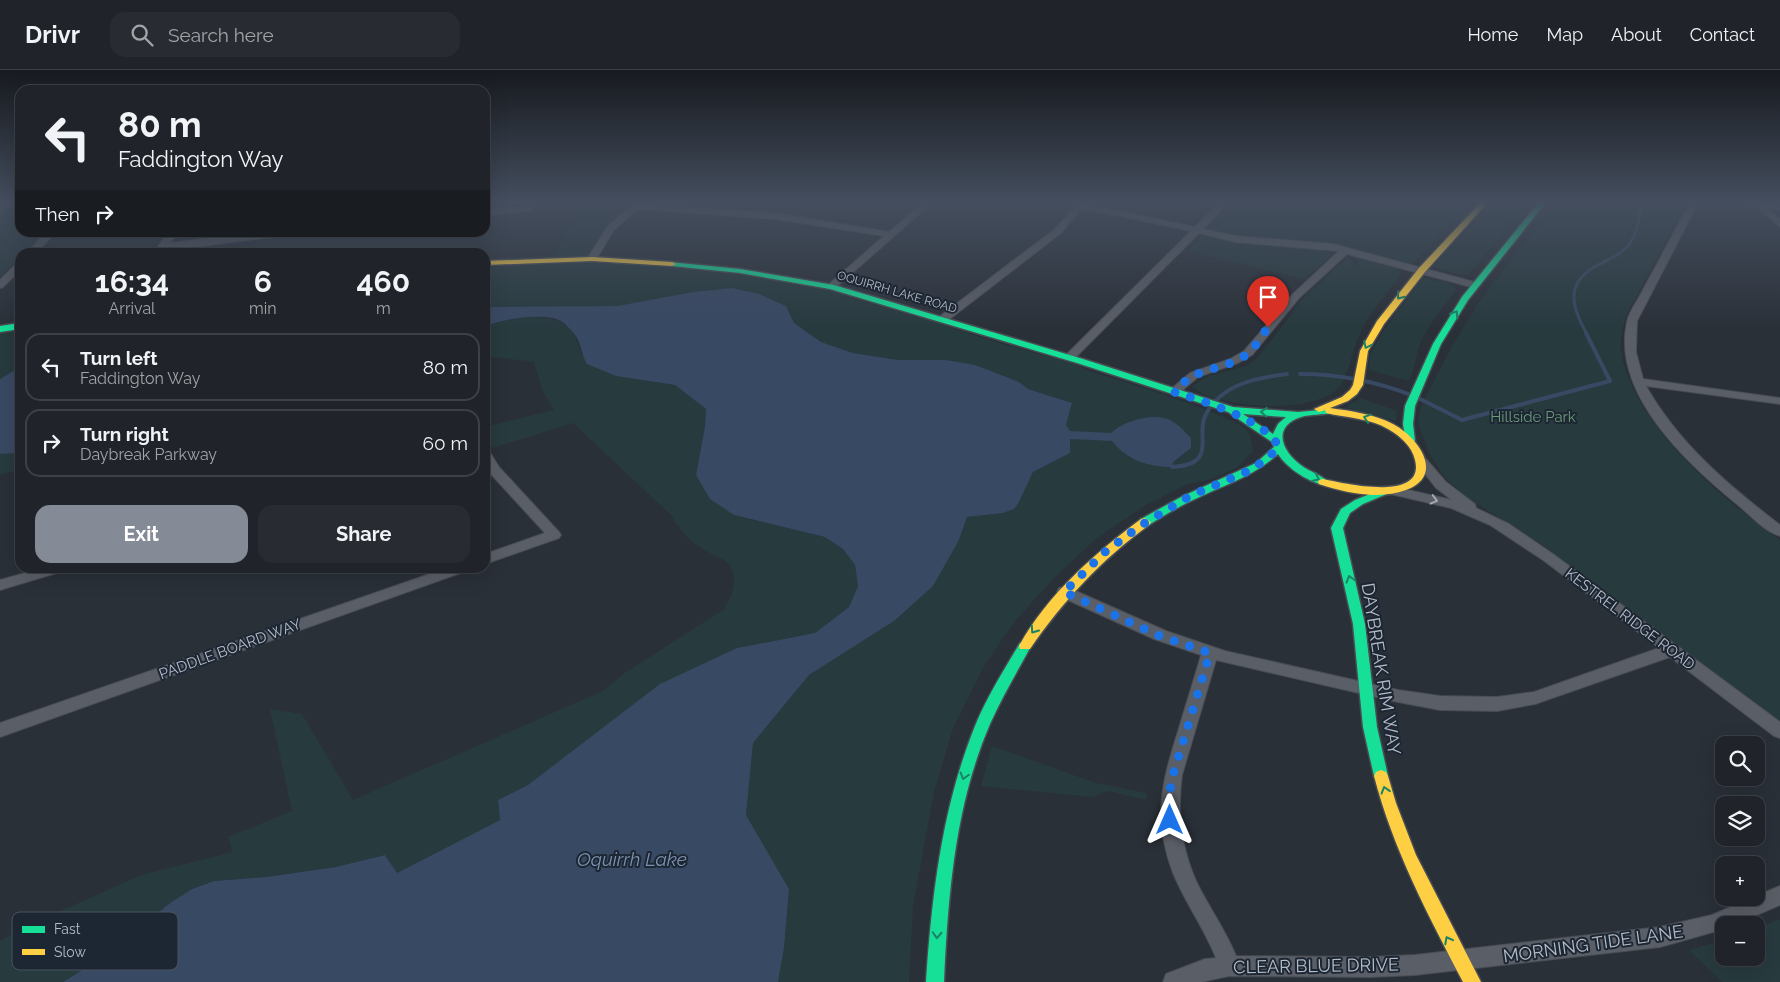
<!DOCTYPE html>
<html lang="en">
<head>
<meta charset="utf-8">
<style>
  body { margin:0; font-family:Raleway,sans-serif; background:#282c32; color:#f1f3f6; height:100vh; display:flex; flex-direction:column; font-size:19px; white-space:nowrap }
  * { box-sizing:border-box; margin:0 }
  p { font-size:16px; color:#a2a4a8 }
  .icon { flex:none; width:28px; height:28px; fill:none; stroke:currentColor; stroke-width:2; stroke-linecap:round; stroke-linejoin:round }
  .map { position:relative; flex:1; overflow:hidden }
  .sheet { position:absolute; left:15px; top:178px; width:475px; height:325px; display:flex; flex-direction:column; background:#20242a; border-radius:15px; box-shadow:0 5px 20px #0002,0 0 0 1px #3d4147 }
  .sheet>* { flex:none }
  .hud { position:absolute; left:15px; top:15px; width:475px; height:152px; border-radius:15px; box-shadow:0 5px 20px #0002,0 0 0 1px #3d4147; background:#20242a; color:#f1f3f6; overflow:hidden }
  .tools { position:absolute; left:1715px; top:666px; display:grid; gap:10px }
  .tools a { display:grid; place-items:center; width:50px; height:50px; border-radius:10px; background:#20242a; box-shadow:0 5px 20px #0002,0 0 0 1px #3d4147; font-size:25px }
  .pin { position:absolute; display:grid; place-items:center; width:42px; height:42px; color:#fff; margin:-51px -21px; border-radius:50% 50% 50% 0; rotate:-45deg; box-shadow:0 0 5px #0007 }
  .pin .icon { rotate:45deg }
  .me { position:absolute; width:55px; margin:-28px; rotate:0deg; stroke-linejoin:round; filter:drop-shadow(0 0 4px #0008) }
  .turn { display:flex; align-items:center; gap:18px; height:105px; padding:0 20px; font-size:22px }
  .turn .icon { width:65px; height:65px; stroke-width:2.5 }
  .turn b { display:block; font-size:35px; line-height:42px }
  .then { display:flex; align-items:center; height:48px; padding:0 20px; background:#0003; gap:10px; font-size:19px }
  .eta { display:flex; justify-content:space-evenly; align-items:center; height:85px; text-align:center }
  .eta b { font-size:30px; font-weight:700; line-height:35px }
  .cta { display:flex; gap:10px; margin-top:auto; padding:10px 20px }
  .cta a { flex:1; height:58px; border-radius:15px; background:#848b96; color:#fff; font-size:20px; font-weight:700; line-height:58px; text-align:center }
  .cta a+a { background:#282c32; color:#f1f3f6 }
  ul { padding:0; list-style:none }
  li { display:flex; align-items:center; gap:15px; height:68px; margin:0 10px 8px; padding:0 10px; border:2px solid #3d4147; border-radius:15px }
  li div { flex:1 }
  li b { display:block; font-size:19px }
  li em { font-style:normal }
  header { display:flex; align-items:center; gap:30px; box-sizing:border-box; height:70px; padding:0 25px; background:#20242a; border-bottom:1px solid #3d4147 }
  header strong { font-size:24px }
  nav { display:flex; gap:28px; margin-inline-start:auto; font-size:18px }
  .search { width:350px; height:45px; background:#282c32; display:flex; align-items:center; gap:12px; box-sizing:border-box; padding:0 18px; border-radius:15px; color:#a2a4a8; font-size:19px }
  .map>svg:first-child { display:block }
  .green { fill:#273a3e }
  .water { fill:#384963 }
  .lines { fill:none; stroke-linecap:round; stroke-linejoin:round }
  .stream-far1 { stroke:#384963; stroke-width:3 }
  .stream { stroke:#384963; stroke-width:4 }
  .street-casing { stroke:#484c53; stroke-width:2 }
  .fast-casing { stroke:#484c53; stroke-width:3 }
  .slow-casing { stroke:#484c53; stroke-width:3 }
  .street { fill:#5a5e66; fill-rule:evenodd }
  .fast { fill:#16e098; fill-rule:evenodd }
  .slow { fill:#ffcf43; fill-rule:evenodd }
  .oneway { stroke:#1a8366 }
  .oneway2 { stroke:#a2a9b5 }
  .route { stroke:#1a73e8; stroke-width:9; stroke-dasharray:0 16.2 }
  .labels { text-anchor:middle; stroke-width:4; stroke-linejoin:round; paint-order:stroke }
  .far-street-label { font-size:12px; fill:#b4bcc9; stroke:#1d2633 }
  .park-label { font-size:15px; fill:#6b9a76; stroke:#1d2633 }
  .street-label { font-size:15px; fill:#b4bcc9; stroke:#1d2633 }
  .near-street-label { font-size:18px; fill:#b4bcc9; stroke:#1d2633 }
  .near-water-label { font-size:19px; font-style:italic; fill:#7c92b1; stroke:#1d2633 }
  .key { fill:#1d2633; stroke:#4a5360; stroke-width:1 }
  .key-label { font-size:14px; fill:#b4bcc9 }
</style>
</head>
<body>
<header>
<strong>Drivr</strong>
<div class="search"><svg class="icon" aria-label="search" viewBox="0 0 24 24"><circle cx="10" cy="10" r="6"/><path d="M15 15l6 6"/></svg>Search here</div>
<nav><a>Home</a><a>Map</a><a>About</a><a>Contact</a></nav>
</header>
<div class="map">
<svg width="1780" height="912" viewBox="0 0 1780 912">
  <rect width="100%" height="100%" fill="#2a3038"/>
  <path class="green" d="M 17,131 L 20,131 L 20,162 L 46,163 L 26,182 L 20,182 L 20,188 L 0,207 L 0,146 Z
    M 583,131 L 637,131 L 604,160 L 587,186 L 554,187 L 576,141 L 535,141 L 538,134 L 581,133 Z
    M 1235,131 L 1472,131 L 1412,194 L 1325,173 L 1254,168 L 1212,161 L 1209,158 L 1210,156 Z
    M 1494,131 L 1531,131 L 1469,204 L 1457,204 L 1433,197 Z
    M 1557,131 L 1687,131 L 1626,246 C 1623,257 1620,268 1621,280 C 1630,351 1724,431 1780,470 L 1780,651 L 1538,472 L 1468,428 L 1445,408 L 1429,383 L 1418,353 L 1421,336 L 1451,278 L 1478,233 Z
    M 1208,166 L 1243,173 L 1319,179 L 1331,183 L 1331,186 L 1305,209 L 1187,181 L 1200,169 L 1199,167 Z
    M 1348,187 L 1357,196 L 1358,191 L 1357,187 L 1396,198 L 1402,204 C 1388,221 1372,240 1362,259 C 1353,276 1351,297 1342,313 C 1330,336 1273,338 1250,335 C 1232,332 1205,330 1193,316 L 1208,306 L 1247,296 L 1257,288 L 1291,245 L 1299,232 Z
    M 573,192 C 662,194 755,203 843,224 L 845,226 L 919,248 L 923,248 L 992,271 L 1076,294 L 1086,300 C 1112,308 1237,345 1248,362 C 1251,367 1252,375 1253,381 L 1236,398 L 1212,409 L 1185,415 L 1175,420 L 1143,437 L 1097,468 L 1057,505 L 1016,550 L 985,594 L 953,658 L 934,722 L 913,836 L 909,912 L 778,912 L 784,878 L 789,819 L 746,745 L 753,673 L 809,605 L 894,551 L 959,470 L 967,447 L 1002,443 L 1019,432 L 1033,402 L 1070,383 L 1066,355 L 1072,333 L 1028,319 L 1019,312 L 946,290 L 898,290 L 853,283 L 821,272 L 794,253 L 786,236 L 732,218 L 693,222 L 617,236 L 485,237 L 485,197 Z
    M 1423,208 L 1448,213 L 1455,216 L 1456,220 C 1443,238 1426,257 1419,277 C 1415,289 1415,300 1409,311 L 1369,300 L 1370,285 L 1384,260 Z
    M 527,247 C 559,247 573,251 582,285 L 616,306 L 675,315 L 706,339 L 705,356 L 696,405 L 734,445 L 826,467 L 843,479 L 855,495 L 858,516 L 849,537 L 815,563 L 737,578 L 528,715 L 498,730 L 500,750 L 397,803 L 385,785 L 336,797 L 266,807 L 214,811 L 192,819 L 170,833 L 100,889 L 63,912 L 0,912 L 0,871 L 22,858 L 144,804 L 233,782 L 228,767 L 292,741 L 270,639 L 302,644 L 353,730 L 603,621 L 623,604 L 723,540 C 732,526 740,508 728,493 C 724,488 715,486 710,483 C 693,474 680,462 671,445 L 573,353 L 493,378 L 485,365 L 485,357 L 554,340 L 542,320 L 534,292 L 485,286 L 485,256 L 494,252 Z
    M 20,260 L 20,297 L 0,309 L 0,263 Z
    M 1361,328 L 1397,341 L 1396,351 L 1345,337 Z
    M 20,383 L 20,399 L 0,405 L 0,384 Z
    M 992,676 L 1096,713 L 1147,723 L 1146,730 L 1108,721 L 1092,727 L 981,716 Z
    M 1780,849 L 1780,912 L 1722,912 L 1689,880 L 1724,870 L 1724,888 L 1756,888 L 1756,859 Z"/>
  <path class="water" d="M 732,218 L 759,224 L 786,236 L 794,253 L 821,272 L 853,283 L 898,290 L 946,290 L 975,295 L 1019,312 L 1028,319 L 1072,333 L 1066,355 L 1070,361 L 1111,363 C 1123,351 1154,342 1170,350 C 1178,354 1185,362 1191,368 L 1191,378 L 1173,392 L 1172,397 C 1148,397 1127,390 1112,371 L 1070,369 L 1070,383 L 1033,402 L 1019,432 L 1014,439 L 1003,443 L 967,447 L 959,470 L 933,516 L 894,551 L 809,605 L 753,673 L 746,745 L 789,819 L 784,878 L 778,912 L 63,912 L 100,889 L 170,833 L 192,819 L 214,811 L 266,807 L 336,797 L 385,785 L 397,803 L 500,750 L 498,730 L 528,715 L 660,614 L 737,578 L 815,563 L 849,537 L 858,516 L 855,495 L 843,479 L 825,467 L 734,445 L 710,429 L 696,405 L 705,356 L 706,339 L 675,315 L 616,306 L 587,294 C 582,286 581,275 577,268 C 574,263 566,254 561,251 C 544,242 503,249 485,256 L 485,237 L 617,236 L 693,222 Z
    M 20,297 L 20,383 L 0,384 L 0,309 Z"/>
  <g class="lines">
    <path class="stream-far1" d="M 1587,264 C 1570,235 1565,211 1600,194 C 1609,189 1618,186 1626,178 C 1638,166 1639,147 1642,131"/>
    <path class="stream" d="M 1300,304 C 1339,304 1375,311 1411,325
      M 1418,328 L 1462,350 L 1610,311 L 1586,263
      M 1172,397 C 1220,394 1194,366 1206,344 C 1222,314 1256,308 1287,304"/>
    <g class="street-casing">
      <path id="street" d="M 5,131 L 15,131 L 0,143 L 0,136 Z
        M 637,131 L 646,131 L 643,134 L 775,143 L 889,162 L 925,131 L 934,131 L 834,219 L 828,219 L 828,215 L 884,166 L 775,149 L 638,139 L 614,160 L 595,191 L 589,191 L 587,189 L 608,156 Z
        M 1051,131 L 1071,131 L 1195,157 L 1221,131 L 1230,131 L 1203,159 L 1235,166 L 1333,174 L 1478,213 L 1480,215 L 1475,218 L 1347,184 L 1299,228 L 1252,285 L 1238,293 L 1198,307 L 1178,324 L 1174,325 L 1168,322 L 1170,320 L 1190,303 L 1230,289 L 1244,281 L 1293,224 L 1339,181 L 1235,172 L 1199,163 L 1073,290 L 1069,291 L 1064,288 L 1065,286 L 1191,161 L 1082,138 L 1061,163 L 947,251 L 939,251 L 938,249 L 939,247 L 1055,159 L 1075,137 Z
        M 1691,131 L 1699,131 L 1637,251 L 1636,282 L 1643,309 L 1780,328 L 1780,334 L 1646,316 C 1679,374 1728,415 1780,455 L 1780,466 C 1765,462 1750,445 1738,435 C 1688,394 1611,324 1627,252 C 1629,241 1639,229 1644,218 C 1660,189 1675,160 1691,131 Z
        M 1719,131 L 1750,131 L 1780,134 L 1780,140 L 1768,138 L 1780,149 L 1780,157 L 1757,137 L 1723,133 Z
        M 530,136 L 533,137 L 533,141 L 485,145 L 485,139 Z
        M 46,162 L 56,162 L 37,182 L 28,182 Z
        M 169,162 L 178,162 L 170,173 L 261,162 L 291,162 L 287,165 L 157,182 L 155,180 Z
        M 20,192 L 20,200 L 3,217 L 0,218 L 0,210 L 17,193 Z
        M 485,380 L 489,381 L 499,397 L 559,462 L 561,465 L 559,468 L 485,494 L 485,484 L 545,463 L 489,402 L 485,395 Z
        M 1422,388 L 1426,389 L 1446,412 L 1475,434 L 1476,438 L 1509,454 L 1553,484 L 1780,652 L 1780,668 L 1774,666 L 1670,587 L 1535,634 L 1497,641 L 1440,640 L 1398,632 L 1216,590 L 1182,705 C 1177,741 1181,777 1196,811 C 1208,836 1225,859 1236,886 L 1371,887 L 1415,885 L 1660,857 L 1712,845 L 1752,828 L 1756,828 L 1756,826 L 1780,816 L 1780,835 L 1734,855 L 1724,855 L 1724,859 L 1660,877 L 1415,905 L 1371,907 L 1229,906 L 1201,912 L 1163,912 L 1166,904 L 1205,889 L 1216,888 C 1204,858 1185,832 1173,803 C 1152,747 1162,712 1179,658 C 1186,634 1194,610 1201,585 L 1154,569 L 1059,526 L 1057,522 L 1059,518 L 1064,517 L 1069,518 L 1166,561 L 1225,581 L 1398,620 L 1440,626 L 1497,627 L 1534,622 L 1659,578 L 1543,490 L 1490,455 L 1451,438 L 1386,423 L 1384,420 L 1386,417 L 1391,416 L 1452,430 L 1436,418 L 1418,395 L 1416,392 L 1418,389 Z
        M 43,498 L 65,498 L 63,501 L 0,520 L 0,510 Z
        M 447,498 L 468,498 L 466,501 L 0,667 L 0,653 Z"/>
    </g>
    <g class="fast-casing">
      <path id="fast" d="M 1540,131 L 1547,131 L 1468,230 L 1441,274 L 1415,336 L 1413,354 L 1415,371 L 1410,374 L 1406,373 L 1403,354 L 1405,336 L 1433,274 L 1462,227 Z
        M 669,192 L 740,199 L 834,215 L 1083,289 L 1233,337 L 1298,342 L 1332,339 L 1334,341 L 1332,343 C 1322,345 1311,344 1301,347 C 1271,357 1282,382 1302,396 C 1310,402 1322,405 1328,412 L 1323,415 C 1307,411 1287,398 1278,384 C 1253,407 1223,415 1193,430 C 1178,437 1163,446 1149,455 L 1141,455 L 1139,452 L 1141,449 L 1183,426 L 1256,393 L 1274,377 L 1272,372 L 1228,342 L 1077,293 L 830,219 L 740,203 L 672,196 L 668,194 ZM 1243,344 L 1286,347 L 1278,354 L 1273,364 Z
        M 20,253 L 20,259 L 0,262 L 0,256 Z
        M 1385,418 L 1390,421 L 1389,423 L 1363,434 L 1350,443 L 1343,458 L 1365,554 L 1377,657 L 1388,706 L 1386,710 L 1381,712 L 1376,710 L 1374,706 L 1363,657 L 1353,554 L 1331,458 L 1341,439 L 1355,430 Z
        M 1025,571 L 1030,573 L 1031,576 C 1017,602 1002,627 990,654 C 955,735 948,825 944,912 L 926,912 C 932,824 942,738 975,656 C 987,627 1004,600 1020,573 Z"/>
    </g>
    <g class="slow-casing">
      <path id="slow" d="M 1482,131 L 1489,131 L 1425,202 L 1384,254 L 1368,281 L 1363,315 L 1357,324 L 1348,331 L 1330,338 C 1351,341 1374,344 1393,354 C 1418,367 1446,405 1406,420 C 1379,430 1346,423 1319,414 L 1318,412 L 1319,410 L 1323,409 C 1342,413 1426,433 1415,390 C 1412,376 1400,366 1388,359 C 1369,348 1347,348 1326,343 L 1325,340 L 1319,342 L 1314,339 L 1342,327 L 1350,320 L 1353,315 L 1360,281 L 1377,251 L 1419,198 Z
        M 592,187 L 672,192 L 676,194 L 672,196 L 592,191 L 485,195 L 485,191 Z
        M 1145,448 L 1151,452 L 1149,455 C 1101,490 1063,531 1030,579 L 1020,579 L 1019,576 C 1047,525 1095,483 1141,449 Z
        M 1381,700 L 1386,702 L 1388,706 L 1396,733 L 1416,785 L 1481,912 L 1463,912 C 1428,845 1393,779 1374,706 L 1376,702 Z"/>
    </g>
    <use href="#street" class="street"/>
    <use href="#fast" class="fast"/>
    <use href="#slow" class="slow"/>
  </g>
  <defs><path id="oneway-chevron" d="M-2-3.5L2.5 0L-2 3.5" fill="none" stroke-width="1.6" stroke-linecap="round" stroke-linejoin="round" transform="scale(1.25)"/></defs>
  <g class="oneway">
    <use href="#oneway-chevron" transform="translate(1400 226) rotate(128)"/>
    <use href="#oneway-chevron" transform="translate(1455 244) rotate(-57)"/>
    <use href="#oneway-chevron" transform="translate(1367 275) rotate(116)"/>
    <use href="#oneway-chevron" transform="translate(1264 342) rotate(-176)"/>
    <use href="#oneway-chevron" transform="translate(1367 348) rotate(-162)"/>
    <use href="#oneway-chevron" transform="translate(1316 408) rotate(25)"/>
    <use href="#oneway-chevron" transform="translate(1350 509) rotate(-106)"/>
    <use href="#oneway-chevron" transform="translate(1034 560) rotate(125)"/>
    <use href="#oneway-chevron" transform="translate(964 706) rotate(106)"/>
    <use href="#oneway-chevron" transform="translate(1385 720) rotate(-107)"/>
    <use href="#oneway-chevron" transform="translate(937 865) rotate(93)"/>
    <use href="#oneway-chevron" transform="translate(1448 870) rotate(-118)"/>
  </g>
  <use class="oneway2" href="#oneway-chevron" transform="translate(1434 430) rotate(15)"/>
  <linearGradient id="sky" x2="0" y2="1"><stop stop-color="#171a1f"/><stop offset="0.51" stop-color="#444e5e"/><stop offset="1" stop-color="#444e5e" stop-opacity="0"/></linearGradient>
  <rect width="1780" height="259" fill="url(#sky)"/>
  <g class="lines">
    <path class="route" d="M 1170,750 L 1170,720 L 1173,705 L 1210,583 L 1160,566 L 1064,522 L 1105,482 L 1140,456 L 1190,426 L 1253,399 L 1279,378 C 1269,351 1200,330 1174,322 C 1196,296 1218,302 1243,287 C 1254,280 1261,267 1268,257"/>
  </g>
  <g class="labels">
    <g class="far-street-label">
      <text transform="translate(897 222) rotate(16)" y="4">OQUIRRH LAKE ROAD</text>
    </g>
    <g class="park-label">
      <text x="1533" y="352">Hillside Park</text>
    </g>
    <g class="street-label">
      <text transform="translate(1630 549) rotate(37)" y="5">KESTREL RIDGE ROAD</text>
      <text transform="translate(230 579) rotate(-20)" y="5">PADDLE BOARD WAY</text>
    </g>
    <g class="near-street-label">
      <text transform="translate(1381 599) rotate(81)" y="6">DAYBREAK RIM WAY</text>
      <text transform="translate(1593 874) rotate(-8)" y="6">MORNING TIDE LANE</text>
      <text transform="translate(1316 896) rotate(-1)" y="6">CLEAR BLUE DRIVE</text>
    </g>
    <g class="near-water-label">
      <text x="632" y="796">Oquirrh Lake</text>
    </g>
  </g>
  <rect x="12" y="842" width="166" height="58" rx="8" class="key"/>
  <rect x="22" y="856" width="23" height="7" fill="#16e098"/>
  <rect x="22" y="879" width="23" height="6" fill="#ffcf43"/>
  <g class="key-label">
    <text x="54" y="864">Fast</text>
    <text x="54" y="887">Slow</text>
  </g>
</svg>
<div class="tools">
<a><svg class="icon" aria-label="search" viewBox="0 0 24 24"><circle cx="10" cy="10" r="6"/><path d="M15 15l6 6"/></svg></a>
<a><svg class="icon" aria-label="layers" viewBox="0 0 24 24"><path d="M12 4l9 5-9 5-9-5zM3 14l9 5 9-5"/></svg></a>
<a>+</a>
<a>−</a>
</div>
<div class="pin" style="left:1268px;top:257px;background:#d93025"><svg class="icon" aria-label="arrive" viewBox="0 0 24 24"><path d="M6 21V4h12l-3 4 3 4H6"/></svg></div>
<svg class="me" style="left:1170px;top:750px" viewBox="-20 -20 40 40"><path d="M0-17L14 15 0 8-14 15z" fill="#1a73e8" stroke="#fff" stroke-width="4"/></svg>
<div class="hud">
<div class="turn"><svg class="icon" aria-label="left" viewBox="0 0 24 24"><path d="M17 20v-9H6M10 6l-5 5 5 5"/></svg><div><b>80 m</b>Faddington Way</div></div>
<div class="then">Then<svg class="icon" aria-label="right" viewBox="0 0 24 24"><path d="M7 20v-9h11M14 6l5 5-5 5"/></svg></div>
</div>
<section class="sheet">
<div class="eta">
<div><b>16:34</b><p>Arrival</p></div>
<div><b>6</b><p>min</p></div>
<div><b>460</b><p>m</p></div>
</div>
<ul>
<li><svg class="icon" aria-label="left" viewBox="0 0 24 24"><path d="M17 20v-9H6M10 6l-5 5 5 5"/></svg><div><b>Turn left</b><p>Faddington Way</p></div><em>80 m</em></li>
<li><svg class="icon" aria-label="right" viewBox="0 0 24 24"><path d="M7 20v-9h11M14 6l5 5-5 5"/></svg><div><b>Turn right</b><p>Daybreak Parkway</p></div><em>60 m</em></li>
</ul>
<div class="cta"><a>Exit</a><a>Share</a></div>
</section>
</div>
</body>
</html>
